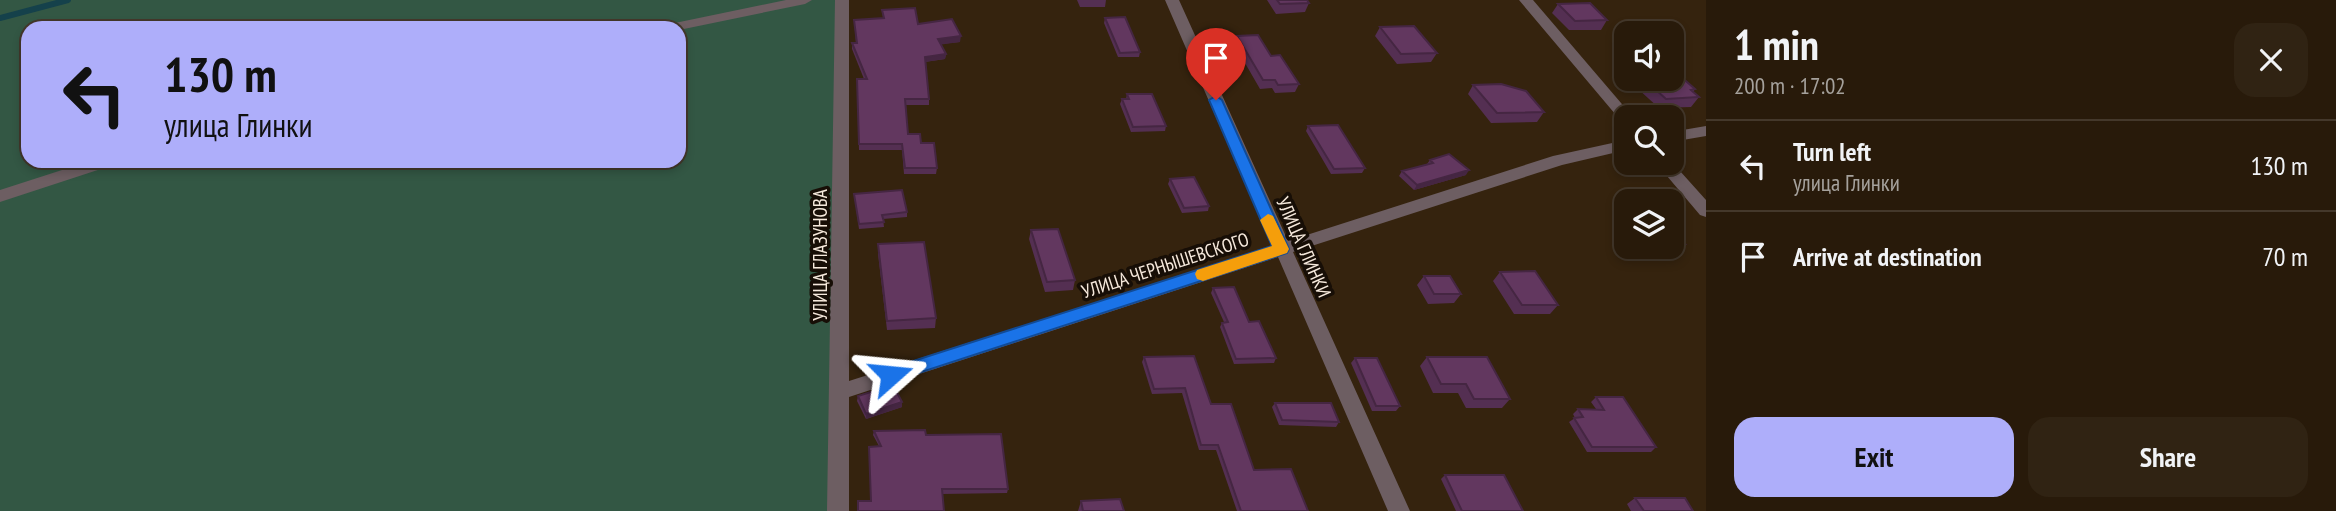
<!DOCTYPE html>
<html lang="en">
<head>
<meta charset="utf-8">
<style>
  body { margin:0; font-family:"PT Sans Narrow",sans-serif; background:#302313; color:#f1f3f6; height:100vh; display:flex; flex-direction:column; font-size:26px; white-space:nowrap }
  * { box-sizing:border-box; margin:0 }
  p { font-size:23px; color:#a5a19c }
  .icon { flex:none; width:38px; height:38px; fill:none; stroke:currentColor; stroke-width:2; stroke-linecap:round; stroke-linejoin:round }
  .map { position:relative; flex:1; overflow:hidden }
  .sheet { display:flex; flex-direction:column; background:#281a0a; width:630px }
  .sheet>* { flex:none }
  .guide { position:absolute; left:21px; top:21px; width:665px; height:147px; border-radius:21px; box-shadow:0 4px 10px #0003,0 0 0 2px #44382b; background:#aeaefa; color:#111; overflow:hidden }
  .fabs { position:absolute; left:1614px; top:21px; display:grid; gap:14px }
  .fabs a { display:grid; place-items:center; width:70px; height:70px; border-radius:14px; background:#281a0a; box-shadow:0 4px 10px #0003,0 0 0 2px #44382b; font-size:35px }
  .pin { position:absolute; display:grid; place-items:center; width:60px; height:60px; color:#fff; margin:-72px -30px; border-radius:50% 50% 50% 0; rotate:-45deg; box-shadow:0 0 7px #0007 }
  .pin .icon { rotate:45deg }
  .me { position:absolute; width:77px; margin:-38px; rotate:72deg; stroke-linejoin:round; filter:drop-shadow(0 0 5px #0008) }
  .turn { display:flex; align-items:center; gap:24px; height:147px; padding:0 28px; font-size:32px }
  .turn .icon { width:91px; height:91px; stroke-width:2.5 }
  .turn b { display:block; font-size:49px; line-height:60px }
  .round { display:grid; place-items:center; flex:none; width:74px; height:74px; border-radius:21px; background:#302313 }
  .headline { display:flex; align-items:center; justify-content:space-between; height:119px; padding:0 28px }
  h1 { font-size:42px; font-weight:600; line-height:52px }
  .cta { display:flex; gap:14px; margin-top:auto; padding:14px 28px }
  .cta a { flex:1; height:80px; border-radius:21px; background:#aeaefa; color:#111; font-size:28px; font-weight:600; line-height:80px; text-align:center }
  .cta a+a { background:#302313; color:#f1f3f6 }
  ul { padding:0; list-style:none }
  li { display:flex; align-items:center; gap:21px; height:91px; padding:0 28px; border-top:2px solid #44382b }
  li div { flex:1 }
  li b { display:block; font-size:26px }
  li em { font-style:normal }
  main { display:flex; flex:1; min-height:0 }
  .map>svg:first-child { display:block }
  .green { fill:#335744; fill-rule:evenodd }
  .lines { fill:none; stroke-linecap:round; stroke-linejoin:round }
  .stream { stroke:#15414b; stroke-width:6 }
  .minor { fill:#6d5e62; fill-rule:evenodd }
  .wall { fill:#542f52 }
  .shaded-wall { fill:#452642 }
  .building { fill:#62375f; stroke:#452642; stroke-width:2 }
  .route { fill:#1a73e8; stroke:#114b97; stroke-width:2 }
  .slow { fill:#f59e0b }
  .labels { text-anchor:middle; stroke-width:7; stroke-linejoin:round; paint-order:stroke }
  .street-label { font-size:19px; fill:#f6e9dc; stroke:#170e06 }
</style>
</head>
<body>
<main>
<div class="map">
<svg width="1706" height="511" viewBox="0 0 1706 511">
  <rect width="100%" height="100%" fill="#35230e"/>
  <path class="green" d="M 0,0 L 839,0 L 835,511 L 0,511 ZM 28,28 L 679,28 L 679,161 L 28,161 Z"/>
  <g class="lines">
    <path class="stream" d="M 0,18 L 68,0"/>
    <path class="minor" d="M 786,0 L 812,0 L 805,4 L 679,30 L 679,28 L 663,28 L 670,24 Z
      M 835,0 L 849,0 L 849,381 L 1272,246 L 1165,0 L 1179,0 L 1288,241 L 1553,156 L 1626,140 L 1626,150 L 1562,165 L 1293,252 L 1410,511 L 1388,511 L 1278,257 L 849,397 L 849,511 L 827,511 Z
      M 1519,0 L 1533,0 L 1633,117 L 1626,117 L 1626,123 L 1621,121 Z
      M 1706,126 L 1706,136 L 1671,142 L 1671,132 Z
      M 90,161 L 115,161 L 113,165 L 0,202 L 0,190 Z
      M 1671,161 L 1706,200 L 1706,217 L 1700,215 L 1656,163 Z"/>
  </g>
  <path class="wall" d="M 1077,0 L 1106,0 L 1105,7 L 1080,7 Z
    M 1267,0 L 1307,0 L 1309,3 L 1305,12 L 1276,14 Z
    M 1558,4 L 1607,20 L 1601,30 L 1569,30 L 1552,13 Z
    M 882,10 L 960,42 L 941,44 L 946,54 L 945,59 L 925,62 L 929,99 L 929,105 L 906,105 L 908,134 L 921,143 L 937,168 L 936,174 L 904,174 L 902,150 L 859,150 L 857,79 L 864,79 L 852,49 L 852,43 L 856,43 L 854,20 L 883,18 Z
    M 1105,18 L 1140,52 L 1139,57 L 1118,57 L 1104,23 Z
    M 1380,27 L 1437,53 L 1431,62 L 1397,64 L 1375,36 Z
    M 1237,36 L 1271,56 L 1299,84 L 1295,92 L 1275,93 L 1272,88 L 1260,89 L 1234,44 Z
    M 1626,66 L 1626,78 L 1621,73 Z
    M 1627,79 L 1671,79 L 1695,89 L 1693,92 L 1699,97 L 1691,107 L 1659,108 Z
    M 1473,85 L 1544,112 L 1537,122 L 1491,123 L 1468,94 Z
    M 1127,94 L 1166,126 L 1165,131 L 1131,132 L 1120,104 L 1122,99 L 1126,99 Z
    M 1308,126 L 1365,168 L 1362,173 L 1331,174 L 1306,131 Z
    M 1430,160 L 1466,175 L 1414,190 L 1399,176 L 1402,171 L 1427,164 Z
    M 1170,179 L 1209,206 L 1208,211 L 1182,213 L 1168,184 Z
    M 854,194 L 907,212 L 907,217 L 883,219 L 884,227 L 859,229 Z
    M 1622,208 L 1626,208 L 1626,232 L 1614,218 Z
    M 1671,228 L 1685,244 L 1676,254 L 1645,255 L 1638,247 L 1671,247 Z
    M 1031,230 L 1075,280 L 1073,290 L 1045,292 L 1029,239 Z
    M 878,244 L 936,318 L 935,328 L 887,330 L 878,254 Z
    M 1500,272 L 1558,305 L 1550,314 L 1514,314 L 1493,281 Z
    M 1424,276 L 1461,294 L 1454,303 L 1428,304 L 1417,285 Z
    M 1213,288 L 1249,322 L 1276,358 L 1274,363 L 1234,364 L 1220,327 L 1222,323 L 1224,322 L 1211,293 Z
    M 1144,357 L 1211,404 L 1254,470 L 1308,511 L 1237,511 L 1216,450 L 1199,450 L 1182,393 L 1152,394 L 1142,362 Z
    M 1427,357 L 1510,399 L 1502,408 L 1466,408 L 1458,393 L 1433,393 L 1420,366 Z
    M 1355,358 L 1400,406 L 1396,411 L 1372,411 L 1351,363 Z
    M 858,396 L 902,402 L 902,407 L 866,419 L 857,401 Z
    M 1596,397 L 1656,447 L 1651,452 L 1587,452 L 1569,422 L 1575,418 L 1573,414 L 1578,409 L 1596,409 L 1591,402 Z
    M 1275,403 L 1339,422 L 1336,427 L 1279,425 L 1272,407 Z
    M 874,431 L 926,435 L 1008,489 L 1007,493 L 942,494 L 879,446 L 873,435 Z
    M 1445,475 L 1523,511 L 1456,511 L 1441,479 Z
    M 1635,498 L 1693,511 L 1631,511 L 1627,504 Z
    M 1081,501 L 1124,511 L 1078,511 Z"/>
  <path class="shaded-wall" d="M 961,36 L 960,42 L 938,45 L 938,39 Z
    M 946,54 L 945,59 L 924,62 L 925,57 Z
    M 1469,170 L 1466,175 L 1414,190 L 1417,185 Z
    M 902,402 L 902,407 L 866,419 L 866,414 Z"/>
  <path class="building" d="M 1277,0 L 1307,0 L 1309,3 L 1280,4 Z
    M 1590,3 L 1607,20 L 1575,21 L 1558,4 Z
    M 915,8 L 918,24 L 952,19 L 961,36 L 938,39 L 946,54 L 925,57 L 929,99 L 905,99 L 908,134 L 920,134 L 921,143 L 934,143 L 937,168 L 905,168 L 902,144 L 859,144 L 857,79 L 867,79 L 852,43 L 857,43 L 854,20 L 884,18 L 882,10 Z
    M 1125,17 L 1140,52 L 1120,53 L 1105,18 Z
    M 1414,26 L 1437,53 L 1401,54 L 1380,27 Z
    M 1258,35 L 1271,56 L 1280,55 L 1299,84 L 1278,85 L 1275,80 L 1263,80 L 1237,36 Z
    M 1671,68 L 1695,89 L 1691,90 L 1699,97 L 1666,99 L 1644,79 L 1671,79 Z
    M 1501,84 L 1526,91 L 1544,112 L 1497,113 L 1473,85 Z
    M 1127,94 L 1152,94 L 1166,126 L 1133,127 L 1122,99 L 1129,99 Z
    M 1338,125 L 1365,168 L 1334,169 L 1308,126 Z
    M 1449,154 L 1469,170 L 1417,185 L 1402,171 L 1433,163 L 1430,160 Z
    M 1194,177 L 1209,206 L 1184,208 L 1170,179 Z
    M 902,190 L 907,212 L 882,215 L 884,222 L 859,224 L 854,194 Z
    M 1671,228 L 1685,244 L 1671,245 Z
    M 1058,229 L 1075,280 L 1047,282 L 1031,230 Z
    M 924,242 L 936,318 L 887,321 L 878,244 Z
    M 1535,271 L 1558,305 L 1522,305 L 1500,272 Z
    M 1424,276 L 1450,276 L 1461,294 L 1434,294 Z
    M 1234,287 L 1249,322 L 1259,321 L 1276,358 L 1236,359 L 1222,323 L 1228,322 L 1213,288 Z
    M 1194,356 L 1211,404 L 1231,404 L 1254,470 L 1291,469 L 1308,511 L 1241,511 L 1218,445 L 1201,445 L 1185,388 L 1154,389 L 1144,357 Z
    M 1427,357 L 1487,357 L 1510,399 L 1474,399 L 1466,384 L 1441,384 Z
    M 1355,358 L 1377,358 L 1400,406 L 1376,406 Z
    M 893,385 L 902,402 L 866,414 L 858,396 Z
    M 1596,397 L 1623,397 L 1656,447 L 1592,447 L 1574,418 L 1583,417 L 1578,409 L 1604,410 Z
    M 1275,403 L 1331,403 L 1339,422 L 1282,420 Z
    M 925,430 L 926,435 L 1001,434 L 1008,489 L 942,489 L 944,511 L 858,511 L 858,501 L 871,501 L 869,447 L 881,446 L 874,431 Z
    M 1445,475 L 1504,475 L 1523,511 L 1462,511 Z
    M 1635,498 L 1685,498 L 1693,511 L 1644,511 Z
    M 1120,499 L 1124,511 L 1083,511 L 1081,501 Z"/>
  <path class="route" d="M 1216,96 L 1222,100 L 1289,249 L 1287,253 L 891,382 L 885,380 L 882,375 L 885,370 L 1272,246 L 1209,100 Z"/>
  <path class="slow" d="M 1268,214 L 1273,216 L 1289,249 L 1287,253 L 1203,281 L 1197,279 L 1195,274 L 1197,270 L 1272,246 L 1260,220 Z"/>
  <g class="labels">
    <g class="street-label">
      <text transform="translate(1304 247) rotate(66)" y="7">УЛИЦА ГЛИНКИ</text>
      <text transform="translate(820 255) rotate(-90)" y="7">УЛИЦА ГЛАЗУНОВА</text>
      <text transform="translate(1165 265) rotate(-18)" y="7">УЛИЦА ЧЕРНЫШЕВСКОГО</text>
    </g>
  </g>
</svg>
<div class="fabs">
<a><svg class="icon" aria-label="sound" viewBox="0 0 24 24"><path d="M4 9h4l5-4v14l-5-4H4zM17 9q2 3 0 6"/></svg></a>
<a><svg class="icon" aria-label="search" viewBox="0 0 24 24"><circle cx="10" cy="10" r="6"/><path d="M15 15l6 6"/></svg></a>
<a><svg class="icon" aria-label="layers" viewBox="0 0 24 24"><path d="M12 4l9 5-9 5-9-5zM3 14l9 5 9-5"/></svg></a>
</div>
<div class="pin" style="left:1216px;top:100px;background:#d93025"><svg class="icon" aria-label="arrive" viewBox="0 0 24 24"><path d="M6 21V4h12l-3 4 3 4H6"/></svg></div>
<svg class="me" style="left:891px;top:375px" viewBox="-20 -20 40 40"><path d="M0-17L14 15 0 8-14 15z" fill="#1a73e8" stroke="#fff" stroke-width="4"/></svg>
<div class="guide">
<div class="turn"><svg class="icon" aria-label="left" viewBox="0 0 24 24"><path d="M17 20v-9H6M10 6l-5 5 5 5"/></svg><div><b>130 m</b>улица Глинки</div></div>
</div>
</div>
<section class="sheet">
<div class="headline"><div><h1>1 min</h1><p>200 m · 17:02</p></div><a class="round"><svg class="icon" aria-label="close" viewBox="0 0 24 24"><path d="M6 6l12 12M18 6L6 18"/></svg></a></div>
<ul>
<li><svg class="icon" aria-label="left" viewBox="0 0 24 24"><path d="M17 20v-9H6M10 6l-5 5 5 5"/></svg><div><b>Turn left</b><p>улица Глинки</p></div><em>130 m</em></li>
<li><svg class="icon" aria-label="arrive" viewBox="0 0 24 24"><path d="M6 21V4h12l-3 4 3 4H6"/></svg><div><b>Arrive at destination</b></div><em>70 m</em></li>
</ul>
<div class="cta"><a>Exit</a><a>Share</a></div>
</section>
</main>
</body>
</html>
